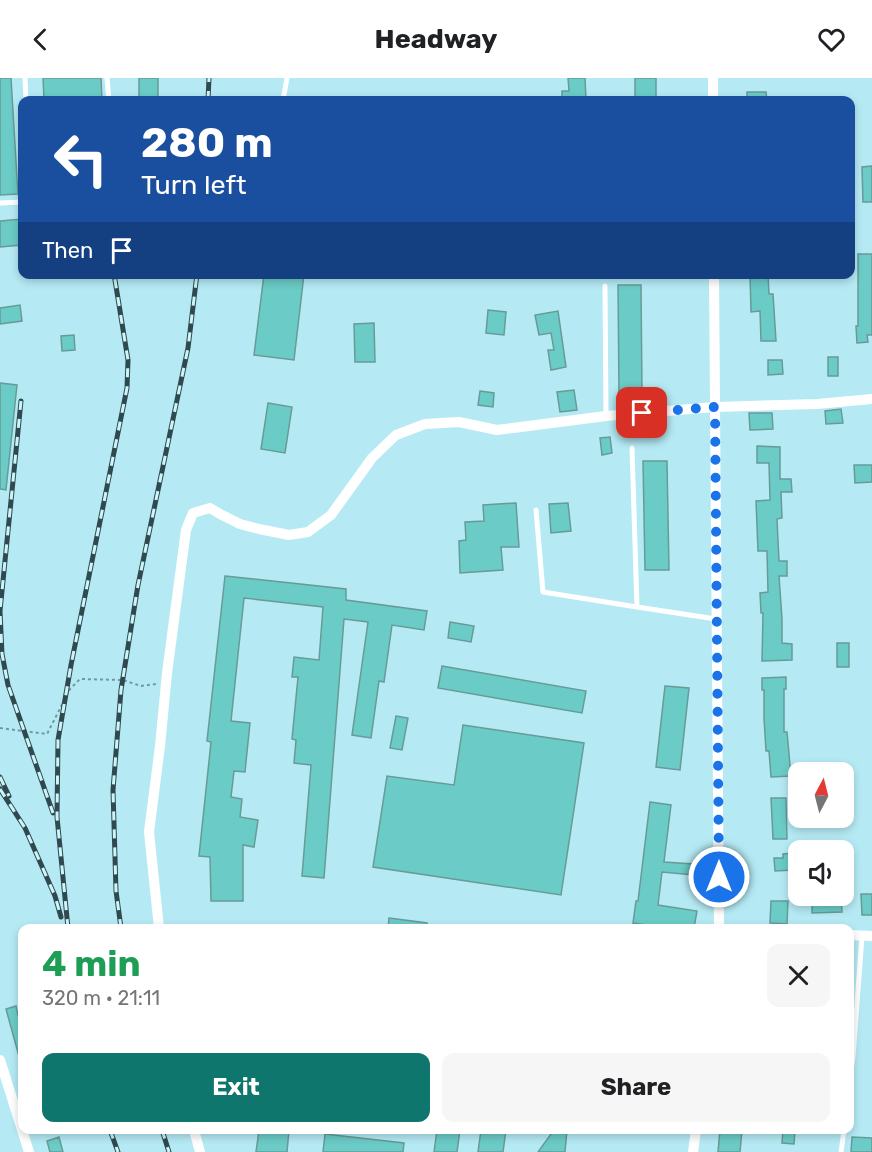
<!DOCTYPE html>
<html lang="en">
<head>
<meta charset="utf-8">
<style>
  body { margin:0; font-family:Rubik,sans-serif; background:#f6f6f6; color:#202124; height:100vh; display:flex; flex-direction:column; font-size:22px; white-space:nowrap }
  * { box-sizing:border-box; margin:0 }
  p { font-size:20px; color:#757577 }
  .icon { flex:none; width:33px; height:33px; fill:none; stroke:currentColor; stroke-width:2; stroke-linecap:round; stroke-linejoin:round }
  .map { position:relative; flex:1; overflow:hidden }
  .panel { position:absolute; left:18px; top:846px; width:836px; height:210px; display:flex; flex-direction:column; background:#fff; border-radius:12px; box-shadow:0 3px 9px #0003 }
  .panel>* { flex:none }
  .hud { position:absolute; left:18px; top:18px; width:837px; height:183px; border-radius:12px; box-shadow:0 3px 9px #0003; background:#1a4fa0; color:#fff; overflow:hidden }
  .needle { width:39px; rotate:7deg }
  .controls { position:absolute; left:788px; top:684px; display:grid; gap:12px }
  .controls a { display:grid; place-items:center; width:66px; height:66px; border-radius:12px; background:#fff; box-shadow:0 3px 9px #0003; font-size:30px }
  .pin { position:absolute; display:grid; place-items:center; width:51px; height:51px; color:#fff; margin:-26px; border-radius:12px; box-shadow:0 3px 9px #0006 }
  .me { position:absolute; width:66px; margin:-33px; rotate:0deg; stroke-linejoin:round; filter:drop-shadow(0 0 4px #0008) }
  .turn { display:flex; align-items:center; gap:21px; height:126px; padding:0 24px; font-size:27px }
  .turn .icon { width:78px; height:78px; stroke-width:2.5 }
  .turn b { display:block; font-size:42px; line-height:51px }
  .then { display:flex; align-items:center; height:57px; padding:0 24px; background:#0003; gap:12px; font-size:22px }
  .round { display:grid; place-items:center; flex:none; width:63px; height:63px; border-radius:12px; background:#f6f6f6 }
  .summary { display:flex; align-items:center; justify-content:space-between; height:102px; padding:0 24px }
  h1 { font-size:36px; font-weight:700; line-height:45px; color:#1e9e55 }
  .cta { display:flex; gap:12px; margin-top:auto; padding:12px 24px }
  .cta a { flex:1; height:69px; border-radius:12px; background:#0f766e; color:#fff; font-size:24px; font-weight:700; line-height:69px; text-align:center }
  .cta a+a { background:#f6f6f6; color:#202124 }
  header { display:flex; justify-content:space-between; align-items:center; height:78px; padding:0 24px; background:#fff; font-size:27px; font-weight:700 }
  .map>svg:first-child { display:block }
  .building { fill:#6bcbc6; stroke:#679b98; stroke-width:1.5 }
  .lines { fill:none; stroke-linecap:round; stroke-linejoin:round }
  .path { stroke:#72989f; stroke-width:2; stroke-dasharray:3 3; stroke-linecap:butt }
  .lane { stroke:#fff; stroke-width:5 }
  .street { stroke:#fff; stroke-width:10 }
  .rail-casing { stroke:#30494e; stroke-width:5 }
  .rail { stroke:#cbf5fd; stroke-width:3; stroke-dasharray:9; stroke-linecap:butt }
  .route { stroke:#1a73e8; stroke-width:10; stroke-dasharray:0 18 }
</style>
</head>
<body>
<header><svg class="icon" aria-label="back" viewBox="0 0 24 24"><path d="M15 5l-7 7 7 7"/></svg>Headway<svg class="icon" aria-label="heart" viewBox="0 0 24 24"><path d="M12 20l-8-8c-3-5 5-10 8-4 3-6 11-1 8 4z"/></svg></header>
<div class="map">
<svg width="872" height="1074" viewBox="0 0 872 1074">
  <rect width="100%" height="100%" fill="#b5eaf4"/>
  <path class="building" d="M 0,0 L 11,0 L 18,116 L 0,117 Z
    M 43,0 L 101,0 L 102,22 L 44,22 Z
    M 139,0 L 158,0 L 158,20 L 139,20 Z
    M 568,0 L 585,0 L 586,22 L 562,22 L 562,13 L 569,13 Z
    M 635,0 L 656,0 L 656,22 L 635,22 Z
    M 747,14 L 766,14 L 767,22 L 747,22 Z
    M 872,88 L 872,124 L 863,124 L 862,89 Z
    M 22,141 L 22,167 L 0,169 L 0,143 Z
    M 858,176 L 872,176 L 872,257 L 867,257 L 868,264 L 857,265 L 856,248 L 858,248 Z
    M 264,196 L 304,196 L 294,282 L 254,277 Z
    M 750,196 L 768,196 L 769,216 L 773,216 L 776,263 L 761,263 L 760,233 L 751,234 Z
    M 618,207 L 641,207 L 642,315 L 619,315 Z
    M 20,227 L 22,243 L 0,246 L 0,230 Z
    M 488,232 L 506,234 L 504,257 L 486,255 Z
    M 558,233 L 566,289 L 551,292 L 548,272 L 554,272 L 551,255 L 539,257 L 535,237 Z
    M 374,245 L 375,284 L 355,284 L 354,246 Z
    M 74,257 L 75,272 L 62,273 L 61,258 Z
    M 828,279 L 838,279 L 838,298 L 828,298 Z
    M 768,282 L 782,282 L 783,296 L 768,297 Z
    M 0,305 L 17,307 L 6,412 L 0,411 Z
    M 574,312 L 577,332 L 560,334 L 557,314 Z
    M 480,313 L 494,315 L 493,329 L 478,327 Z
    M 268,325 L 292,329 L 285,375 L 261,371 Z
    M 841,331 L 843,345 L 826,346 L 825,333 Z
    M 749,335 L 772,335 L 773,351 L 750,352 Z
    M 610,359 L 612,375 L 602,377 L 600,360 Z
    M 757,368 L 780,369 L 780,401 L 791,401 L 792,414 L 781,414 L 782,440 L 777,441 L 779,483 L 787,483 L 787,498 L 779,498 L 782,541 L 782,565 L 792,566 L 792,582 L 762,583 L 763,535 L 761,535 L 760,515 L 768,514 L 767,473 L 758,473 L 756,423 L 770,422 L 769,385 L 757,385 Z
    M 643,383 L 667,383 L 669,492 L 645,492 Z
    M 854,387 L 872,387 L 872,404 L 855,405 Z
    M 516,425 L 519,469 L 501,469 L 503,492 L 460,495 L 459,463 L 466,462 L 465,444 L 484,443 L 483,427 Z
    M 568,425 L 571,453 L 551,455 L 549,426 Z
    M 225,498 L 346,511 L 346,522 L 427,533 L 424,552 L 392,547 L 384,604 L 379,603 L 371,660 L 352,657 L 368,544 L 344,541 L 324,800 L 302,798 L 311,687 L 294,685 L 296,662 L 292,661 L 298,599 L 292,599 L 294,579 L 319,582 L 323,529 L 244,520 L 231,643 L 250,645 L 245,694 L 234,693 L 231,719 L 242,721 L 240,739 L 258,742 L 254,769 L 243,767 L 243,823 L 211,823 L 210,779 L 199,778 L 211,664 L 207,663 Z
    M 450,544 L 474,548 L 471,564 L 448,560 Z
    M 837,565 L 849,565 L 849,589 L 837,589 Z
    M 442,588 L 586,613 L 582,635 L 438,610 Z
    M 786,599 L 786,611 L 784,611 L 784,654 L 787,654 L 791,698 L 771,699 L 769,673 L 766,673 L 764,640 L 764,612 L 762,612 L 762,600 Z
    M 665,608 L 689,610 L 680,692 L 656,689 Z
    M 396,638 L 408,640 L 402,672 L 390,670 Z
    M 463,647 L 584,665 L 561,817 L 373,789 L 387,698 L 454,707 Z
    M 771,720 L 786,720 L 787,761 L 773,761 Z
    M 650,724 L 671,727 L 664,784 L 694,786 L 694,797 L 662,794 L 658,827 L 697,833 L 694,850 L 665,850 L 633,845 L 636,823 L 638,823 Z
    M 792,775 L 793,792 L 775,793 L 774,780 L 783,780 L 783,776 Z
    M 861,816 L 872,816 L 872,837 L 862,837 Z
    M 812,818 L 841,818 L 842,834 L 812,835 Z
    M 771,823 L 788,823 L 787,846 L 770,845 Z
    M 389,840 L 427,845 L 427,850 L 388,850 Z
    M 16,928 L 18,937 L 22,936 L 22,981 L 20,982 L 6,931 Z
    M 259,1052 L 289,1052 L 287,1074 L 256,1074 Z
    M 437,1052 L 460,1052 L 457,1074 L 434,1074 Z
    M 481,1052 L 506,1052 L 503,1074 L 478,1074 Z
    M 554,1052 L 567,1052 L 565,1074 L 538,1074 Z
    M 720,1052 L 742,1052 L 740,1074 L 718,1074 Z
    M 783,1052 L 795,1052 L 794,1066 L 782,1065 Z
    M 325,1056 L 404,1065 L 403,1074 L 323,1074 Z
    M 59,1059 L 63,1074 L 50,1074 L 47,1063 Z
    M 852,1059 L 872,1060 L 872,1074 L 851,1074 Z"/>
  <g class="lines">
    <path class="path" d="M 0,650 L 47,656 L 70,611 L 80,601 L 123,602 L 141,608 L 156,606"/>
    <path class="lane" d="M 25,0 L 26,22
      M 107,0 L 109,22
      M 283,22 L 287,0
      M 0,125 L 22,124
      M 605,208 L 606,338
      M 632,370 L 637,529 L 716,541
      M 536,432 L 543,514 L 637,529
      M 849,1009 L 853,979 L 862,858
      M 841,1074 L 844,1052"/>
    <path class="street" d="M 713,0 L 713,22
      M 714,196 L 719,850
      M 159,850 L 149,754 L 160,668 L 167,595 L 186,452 L 193,435 L 210,430 L 220,436 L 240,446 L 259,451 L 289,457 L 308,454 L 331,437 L 372,380 L 396,357 L 425,346 L 459,344 L 497,352 L 606,338 L 715,329 L 817,326 L 872,321
      M 849,857 L 872,858
      M 0,982 L 29,1074
      M 194,1052 L 200,1074
      M 693,1074 L 696,1052"/>
    <g class="rail-casing">
      <path id="rail" d="M 208,22 L 209,0
        M 21,323 L 0,533 L 2,576 L 8,607 L 53,735
        M 0,699 L 9,718
        M 0,711 L 25,750 L 55,818 L 61,839
        M 68,850 L 57,739 L 58,662 L 71,587 L 127,310 L 128,282 L 114,196
        M 121,850 L 116,813 L 113,712 L 121,612 L 138,507 L 188,270 L 197,196
        M 110,1052 L 118,1074
        M 162,1052 L 169,1074"/>
    </g>
    <use href="#rail" class="rail"/>
  </g>
  <g class="lines">
    <path class="route" d="M 642,335 L 715,329 L 719,799"/>
  </g>
</svg>
<div class="controls">
<a><svg class="needle" viewBox="-14 -14 28 28"><path d="M0-13l5 13h-10z" fill="#e53935"/><path d="M0 13l5-13h-10z" fill="#757577"/></svg></a>
<a><svg class="icon" aria-label="sound" viewBox="0 0 24 24"><path d="M4 9h4l5-4v14l-5-4H4zM17 9q2 3 0 6"/></svg></a>
</div>
<div class="pin" style="left:642px;top:335px;background:#d93025"><svg class="icon" aria-label="arrive" viewBox="0 0 24 24"><path d="M6 21V4h12l-3 4 3 4H6"/></svg></div>
<svg class="me" style="left:719px;top:799px" viewBox="-20 -20 40 40"><circle r="17" fill="#1a73e8" stroke="#fff" stroke-width="3"/><path d="M0-11L8 9 0 5-8 9z" fill="#fff"/></svg>
<div class="hud">
<div class="turn"><svg class="icon" aria-label="left" viewBox="0 0 24 24"><path d="M17 20v-9H6M10 6l-5 5 5 5"/></svg><div><b>280 m</b>Turn left</div></div>
<div class="then">Then<svg class="icon" aria-label="arrive" viewBox="0 0 24 24"><path d="M6 21V4h12l-3 4 3 4H6"/></svg></div>
</div>
<section class="panel">
<div class="summary"><div><h1>4 min</h1><p>320 m · 21:11</p></div><a class="round"><svg class="icon" aria-label="close" viewBox="0 0 24 24"><path d="M6 6l12 12M18 6L6 18"/></svg></a></div>
<div class="cta"><a>Exit</a><a>Share</a></div>
</section>
</div>
</body>
</html>
